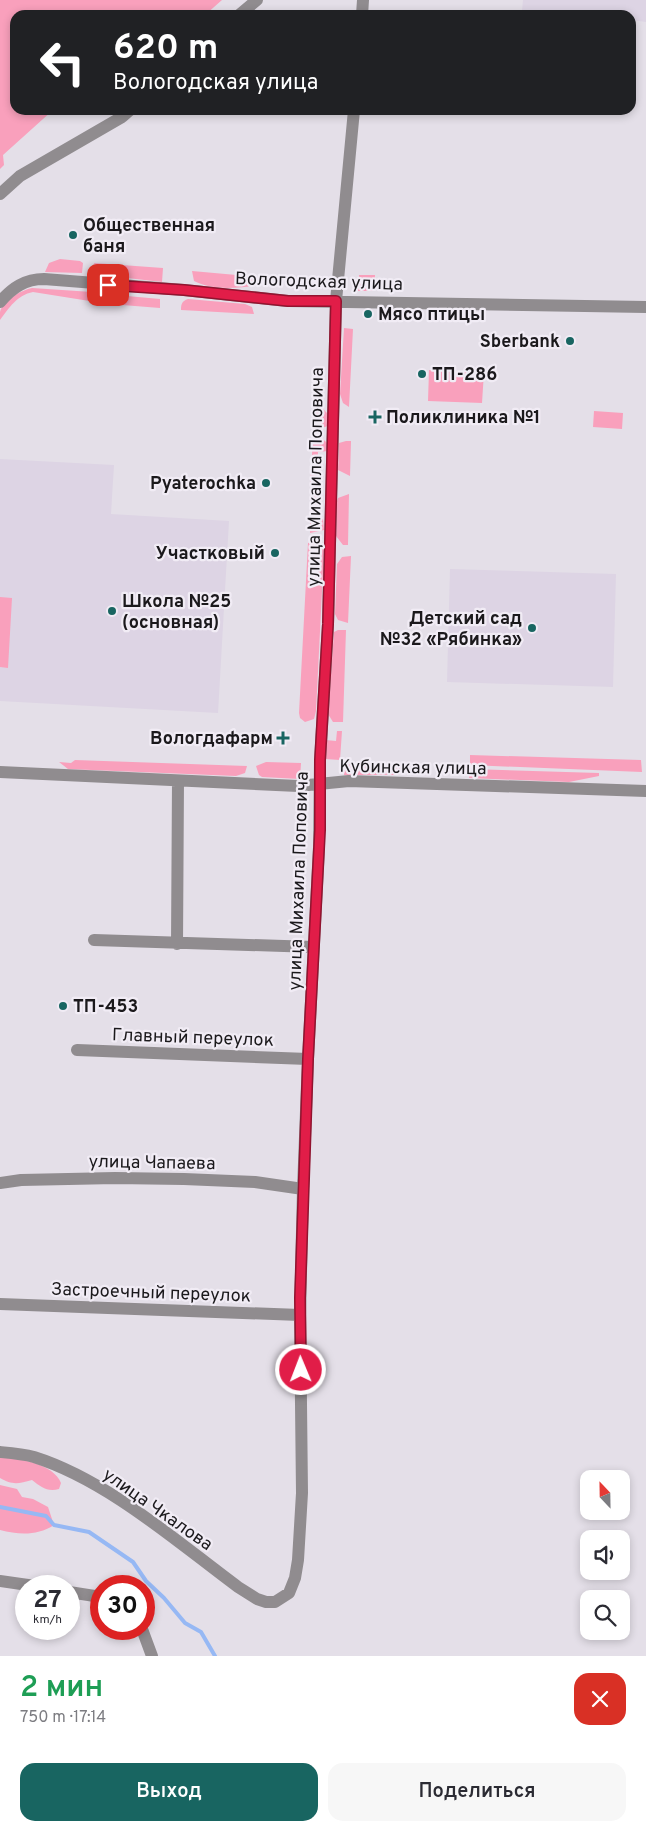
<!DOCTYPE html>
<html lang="ru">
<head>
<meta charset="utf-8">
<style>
  body { margin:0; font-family:Overpass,sans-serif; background:#f7f7f7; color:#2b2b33; height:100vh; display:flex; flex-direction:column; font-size:19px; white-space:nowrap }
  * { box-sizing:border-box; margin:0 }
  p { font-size:16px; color:#7c7c81 }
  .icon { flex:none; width:28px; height:28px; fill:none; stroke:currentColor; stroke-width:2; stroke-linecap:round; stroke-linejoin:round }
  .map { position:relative; height:1656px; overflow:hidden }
  .panel { display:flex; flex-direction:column; background:#fff; flex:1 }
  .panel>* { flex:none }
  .hud { position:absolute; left:10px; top:10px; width:626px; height:105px; border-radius:15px; box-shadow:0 2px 8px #0003; background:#202124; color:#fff; overflow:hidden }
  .needle { width:32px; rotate:338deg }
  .fabs { position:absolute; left:580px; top:1470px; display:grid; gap:10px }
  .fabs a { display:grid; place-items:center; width:50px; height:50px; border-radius:10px; background:#fff; box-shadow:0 2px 8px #0003; font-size:25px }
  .speed { position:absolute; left:15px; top:1575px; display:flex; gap:10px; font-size:25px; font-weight:700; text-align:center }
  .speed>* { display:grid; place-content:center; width:65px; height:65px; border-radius:50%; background:#fff; box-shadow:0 2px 8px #0003; line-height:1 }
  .speed small { font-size:12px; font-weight:400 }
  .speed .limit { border:8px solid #d22; background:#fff; color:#111 }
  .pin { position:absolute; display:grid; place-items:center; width:42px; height:42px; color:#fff; margin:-21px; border-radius:10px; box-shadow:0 2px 8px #0006 }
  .me { position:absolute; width:55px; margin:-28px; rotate:359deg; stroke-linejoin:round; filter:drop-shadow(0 0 4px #0008) }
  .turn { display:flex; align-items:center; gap:18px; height:105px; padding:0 20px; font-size:22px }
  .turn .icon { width:65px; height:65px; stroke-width:2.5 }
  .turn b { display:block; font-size:35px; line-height:42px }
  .round { display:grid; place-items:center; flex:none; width:52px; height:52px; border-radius:15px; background:#f7f7f7 }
  .headline { display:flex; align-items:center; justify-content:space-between; height:85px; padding:0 20px }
  h1 { font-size:30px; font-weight:600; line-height:38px; color:#1e9e55 }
  .button { display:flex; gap:10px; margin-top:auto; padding:10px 20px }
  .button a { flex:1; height:58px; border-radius:15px; background:#186561; color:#fff; font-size:20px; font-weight:600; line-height:58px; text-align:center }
  .button a+a { background:#f7f7f7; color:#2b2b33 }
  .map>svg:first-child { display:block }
  .built { fill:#ddd4e4 }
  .green { fill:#f9a0bc }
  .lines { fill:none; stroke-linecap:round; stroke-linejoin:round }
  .stream { stroke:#96b8f4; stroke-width:4 }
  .minor { stroke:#908c8f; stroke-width:12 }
  .route-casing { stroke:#92132f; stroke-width:12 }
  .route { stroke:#e11d48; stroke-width:9 }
  .poi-dot { fill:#186561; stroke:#f1ecf5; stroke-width:2 }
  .labels { text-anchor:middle; stroke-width:4.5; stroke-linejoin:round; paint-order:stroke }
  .poi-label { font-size:18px; font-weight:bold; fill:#1b191c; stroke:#f1ecf5; text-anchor:start }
  .street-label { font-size:18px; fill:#1b191c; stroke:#f1ecf5 }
</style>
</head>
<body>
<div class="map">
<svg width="646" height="1656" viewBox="0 0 646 1656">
  <rect width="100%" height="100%" fill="#e4dfe8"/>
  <path class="built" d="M 523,0 L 646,0 L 646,22 L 631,20 L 631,15 L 567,15 L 522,11 Z
    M 0,459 L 114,465 L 111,514 L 229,521 L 218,713 L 0,701 Z
    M 450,569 L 616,574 L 613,687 L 447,682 Z"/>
  <path class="green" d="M 0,0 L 222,0 L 205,15 L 15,15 L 15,110 L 53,110 L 3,155 L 4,165 L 0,169 Z
    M 60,259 L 80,261 L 83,263 L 82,273 L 45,272 L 49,263 Z
    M 94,263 L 163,268 L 162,282 L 101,275 L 96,269 Z
    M 192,271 L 260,277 L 259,285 C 238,288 214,291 194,281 Z
    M 359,275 L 375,275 L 374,291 L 358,291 Z
    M 32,288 L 92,292 L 100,297 L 102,303 L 33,292 C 17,295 9,308 0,320 C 0,318 0,315 0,312 C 3,300 22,290 32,288 Z
    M 116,295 L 160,299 L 160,308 L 110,304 L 112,297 Z
    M 188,299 L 245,304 L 252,307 L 254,314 L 181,310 C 181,304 182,301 188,299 Z
    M 344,328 L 353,329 L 349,407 L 343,403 L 340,394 Z
    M 429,370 L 484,372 L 482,403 L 428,401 Z
    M 316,408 L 323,409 L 327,413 L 328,426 L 315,430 Z
    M 594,411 L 623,413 L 622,429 L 593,427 Z
    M 313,439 L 323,439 L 328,444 L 328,451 L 318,452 L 316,485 L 310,485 Z
    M 346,441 L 351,441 L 350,476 L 338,470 L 339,443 Z
    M 349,494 L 348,545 L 343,545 L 336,536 L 337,501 L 338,498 Z
    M 310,496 L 316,496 L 317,517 L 323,519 L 324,530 L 310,533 Z
    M 308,543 C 316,542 322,543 324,551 L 316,711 L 314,719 L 305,722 L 300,718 L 299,713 Z
    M 351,556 L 348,623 L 338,620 L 335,614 L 337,564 L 342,557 Z
    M 0,597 L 12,598 L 8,668 L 0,667 Z
    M 338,630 L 346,630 L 343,722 L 333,722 L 328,714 L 334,632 Z
    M 337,731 L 342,731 L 340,760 L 325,759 L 326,740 L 336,741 Z
    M 470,755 L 641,760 L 642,772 L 470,765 Z
    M 75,760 L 247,766 L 245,773 L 236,776 L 68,769 L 59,762 L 71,763 Z
    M 266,762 L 301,763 L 300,779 L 262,777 L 259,775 L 256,766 Z
    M 344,764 L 406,766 L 404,771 L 398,775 L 344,775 Z
    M 470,769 L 599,773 L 599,776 L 569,782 L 469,778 Z
    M 0,1457 C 19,1458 54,1464 61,1483 L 59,1489 C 47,1492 41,1487 32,1480 C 18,1484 12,1485 0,1478 Z
    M 0,1485 L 17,1489 L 22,1497 L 33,1499 L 48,1507 L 54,1525 C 37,1536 19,1535 0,1530 Z"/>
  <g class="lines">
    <path class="stream" d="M 0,1507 L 46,1516 L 54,1525 L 89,1532 L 133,1562 L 146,1581 L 164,1598 L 185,1623 L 201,1632 L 215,1656"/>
    <path class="minor" d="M 239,15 L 257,0
      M 362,15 L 363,0
      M 0,194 L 20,176 L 122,117 L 130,110
      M 0,302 C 12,288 25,279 44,279 L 184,290 L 288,301 L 646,307
      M 0,772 L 298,786 L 349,781 L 646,791
      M 94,940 L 314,947
      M 177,944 L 178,781
      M 77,1050 L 308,1059
      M 0,1183 L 21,1180 L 115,1178 L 184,1179 L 255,1182 L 303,1189
      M 0,1304 L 300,1315
      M 0,1452 C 11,1453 23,1454 34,1457 C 107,1480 176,1541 238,1587 L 257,1599 L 266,1602 L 275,1602 L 289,1593 L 295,1578 L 298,1560 L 302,1493 L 300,1315 L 303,1189 L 308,1059 L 319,847 L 320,761 L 328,624 L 336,301 L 354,110
      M 0,1581 L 35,1586
      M 69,1592 L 101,1597
      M 142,1629 L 152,1656"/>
  </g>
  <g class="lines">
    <g class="route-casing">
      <path id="route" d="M 108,285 L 184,290 L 288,301 L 336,301 L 328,624 L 320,760 L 320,830 L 308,1059 L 300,1298 L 301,1370"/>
    </g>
    <use href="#route" class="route"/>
  </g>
  <g class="poi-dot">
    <circle cx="73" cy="235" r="5"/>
    <circle cx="368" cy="314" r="5"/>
    <circle cx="570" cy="341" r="5"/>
    <circle cx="422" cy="374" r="5"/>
    <path d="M372.5 409.5h5v5h5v5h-5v5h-5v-5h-5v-5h5z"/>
    <circle cx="266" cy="483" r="5"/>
    <circle cx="275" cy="553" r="5"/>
    <circle cx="112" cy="611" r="5"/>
    <circle cx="532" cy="628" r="5"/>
    <path d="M280.5 730.5h5v5h5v5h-5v5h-5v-5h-5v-5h5z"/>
    <circle cx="63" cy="1006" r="5"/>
  </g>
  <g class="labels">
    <g class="poi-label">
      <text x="83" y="231">Общественная<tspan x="83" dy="21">баня</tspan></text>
      <text x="378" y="320">Мясо птицы</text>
      <text x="560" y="347" text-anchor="end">Sberbank</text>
      <text x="432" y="380">ТП-286</text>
      <text x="386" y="423">Поликлиника №1</text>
      <text x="256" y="489" text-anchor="end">Pyaterochka</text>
      <text x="265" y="559" text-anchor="end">Участковый</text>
      <text x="122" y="607">Школа №25<tspan x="122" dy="21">(основная)</tspan></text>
      <text x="522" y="624" text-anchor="end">Детский сад<tspan x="522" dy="21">№32 «Рябинка»</tspan></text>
      <text x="273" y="744" text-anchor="end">Вологдафарм</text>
      <text x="73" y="1012">ТП-453</text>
    </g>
    <g class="street-label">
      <text transform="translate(319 281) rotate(2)" y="6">Вологодская улица</text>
      <text transform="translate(315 477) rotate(-89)" y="6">улица Михаила Поповича</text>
      <text transform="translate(413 767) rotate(1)" y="6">Кубинская улица</text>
      <text transform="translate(298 881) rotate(-88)" y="6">улица Михаила Поповича</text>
      <text transform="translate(193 1037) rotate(2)" y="6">Главный переулок</text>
      <text transform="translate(152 1162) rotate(1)" y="6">улица Чапаева</text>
      <text transform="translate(151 1292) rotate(2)" y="6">Застроечный переулок</text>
      <text transform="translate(158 1509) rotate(35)" y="6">улица Чкалова</text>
    </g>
  </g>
</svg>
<div class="fabs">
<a><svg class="needle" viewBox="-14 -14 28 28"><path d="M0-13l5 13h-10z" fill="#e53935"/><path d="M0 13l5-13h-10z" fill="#7c7c81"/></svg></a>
<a><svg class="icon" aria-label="sound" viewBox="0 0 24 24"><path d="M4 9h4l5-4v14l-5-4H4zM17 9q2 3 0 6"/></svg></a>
<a><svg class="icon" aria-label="search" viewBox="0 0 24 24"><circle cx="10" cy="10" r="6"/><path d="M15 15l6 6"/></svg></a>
</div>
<div class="speed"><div>27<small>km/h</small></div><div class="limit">30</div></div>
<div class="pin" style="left:108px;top:285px;background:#d93025"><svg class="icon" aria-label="arrive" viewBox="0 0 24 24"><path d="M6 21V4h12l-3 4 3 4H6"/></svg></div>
<svg class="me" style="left:301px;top:1370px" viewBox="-20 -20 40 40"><circle r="17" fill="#e11d48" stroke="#fff" stroke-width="3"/><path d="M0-11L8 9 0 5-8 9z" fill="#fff"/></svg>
<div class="hud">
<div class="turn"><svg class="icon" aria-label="left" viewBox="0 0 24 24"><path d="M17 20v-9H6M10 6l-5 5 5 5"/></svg><div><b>620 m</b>Вологодская улица</div></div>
</div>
</div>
<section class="panel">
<div class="headline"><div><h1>2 мин</h1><p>750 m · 17:14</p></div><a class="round" style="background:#d93025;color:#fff"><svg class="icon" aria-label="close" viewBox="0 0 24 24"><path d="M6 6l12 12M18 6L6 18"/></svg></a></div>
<div class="button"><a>Выход</a><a>Поделиться</a></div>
</section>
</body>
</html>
